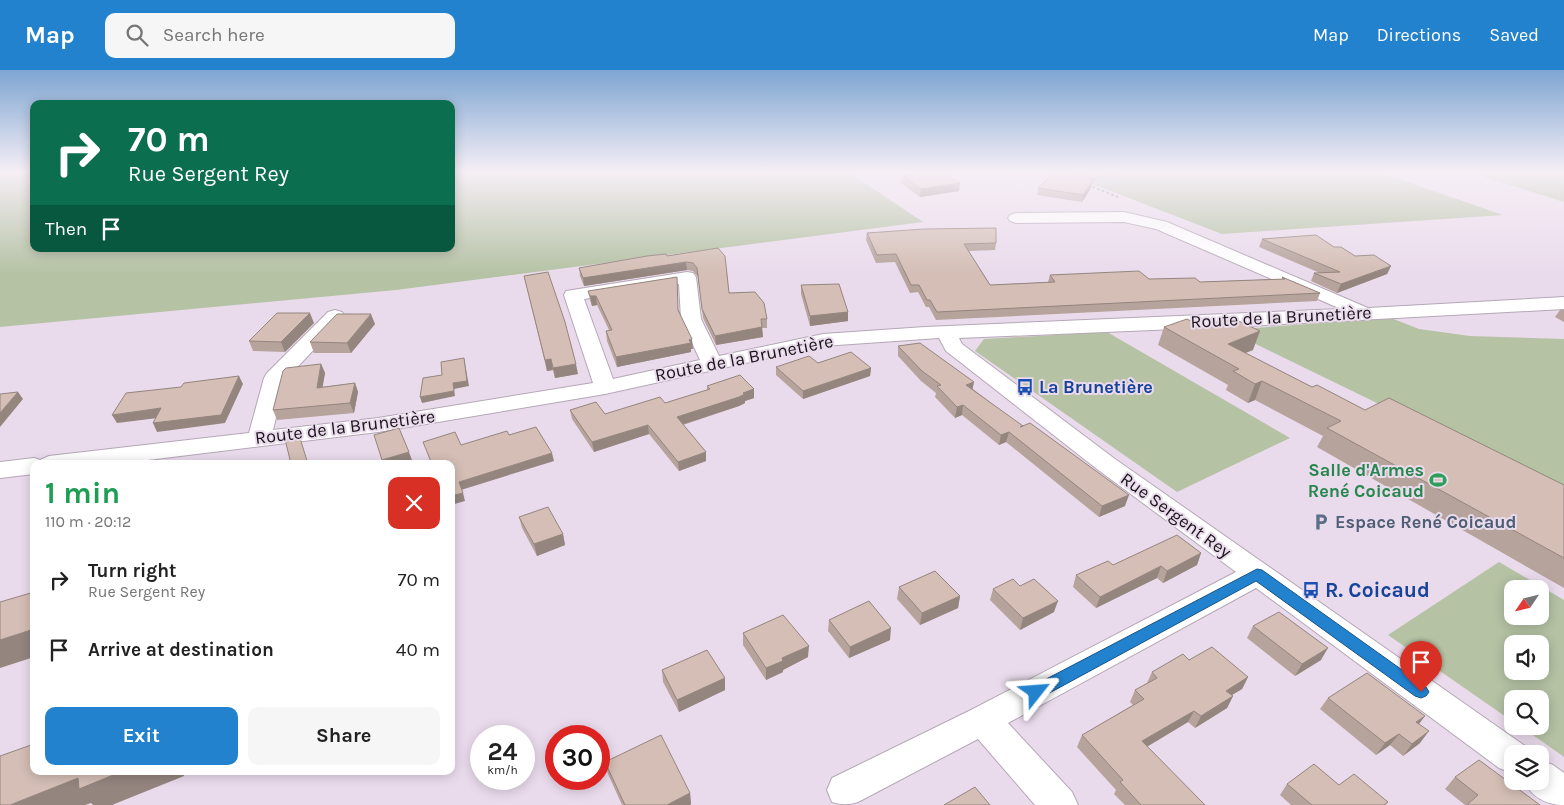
<!DOCTYPE html>
<html lang="en">
<head>
<meta charset="utf-8">
<style>
  body { margin:0; font-family:Karla,sans-serif; background:#f6f6f6; color:#222; height:100vh; display:flex; flex-direction:column; font-size:19px; white-space:nowrap }
  * { box-sizing:border-box; margin:0 }
  p { font-size:16px; color:#767676 }
  .icon { flex:none; width:28px; height:28px; fill:none; stroke:currentColor; stroke-width:2; stroke-linecap:round; stroke-linejoin:round }
  .map { position:relative; flex:1; overflow:hidden }
  .drawer { position:absolute; left:30px; top:390px; width:425px; height:315px; display:flex; flex-direction:column; background:#fff; border-radius:10px; box-shadow:0 2px 12px #0003 }
  .drawer>* { flex:none }
  .top-card { position:absolute; left:30px; top:30px; width:425px; height:152px; border-radius:10px; box-shadow:0 2px 12px #0003; background:#0b6e4f; color:#fff; overflow:hidden }
  .needle { width:32px; rotate:235deg }
  .fabs { position:absolute; left:1504px; top:510px; display:grid; gap:10px }
  .fabs a { display:grid; place-items:center; width:45px; height:45px; border-radius:10px; background:#fff; box-shadow:0 2px 12px #0003; font-size:25px }
  .speed { position:absolute; left:470px; top:655px; display:flex; gap:10px; font-size:25px; font-weight:700; text-align:center }
  .speed>* { display:grid; place-content:center; width:65px; height:65px; border-radius:50%; background:#fff; box-shadow:0 2px 12px #0003; line-height:1 }
  .speed small { font-size:12px; font-weight:400 }
  .speed .limit { border:8px solid #d22; background:#fff; color:#111 }
  .pin { position:absolute; display:grid; place-items:center; width:42px; height:42px; color:#fff; margin:-51px -21px; border-radius:50% 50% 50% 0; rotate:-45deg; box-shadow:0 0 5px #0007 }
  .pin .icon { rotate:45deg }
  .me { position:absolute; width:55px; margin:-28px; rotate:62deg; stroke-linejoin:round; filter:drop-shadow(0 0 4px #0008) }
  .turn { display:flex; align-items:center; gap:18px; height:105px; padding:0 15px; font-size:22px }
  .turn .icon { width:65px; height:65px; stroke-width:2.5 }
  .turn b { display:block; font-size:35px; line-height:42px }
  .then { display:flex; align-items:center; height:48px; padding:0 15px; background:#0003; gap:10px; font-size:19px }
  .round { display:grid; place-items:center; flex:none; width:52px; height:52px; border-radius:10px; background:#f6f6f6 }
  .summary { display:flex; align-items:center; justify-content:space-between; height:85px; padding:0 15px }
  h1 { font-size:30px; font-weight:700; line-height:38px; color:#1e9e55 }
  .primary-button { display:flex; gap:10px; margin-top:auto; padding:10px 15px }
  .primary-button a { flex:1; height:58px; border-radius:10px; background:#2282ce; color:#fff; font-size:20px; font-weight:700; line-height:58px; text-align:center }
  .primary-button a+a { background:#f6f6f6; color:#222 }
  ul { padding:0; list-style:none }
  li { display:flex; align-items:center; gap:15px; height:70px; padding:0 15px }
  li div { flex:1 }
  li b { display:block; font-size:19px }
  li em { font-style:normal }
  header { display:flex; align-items:center; gap:30px; box-sizing:border-box; height:70px; padding:0 25px; background:#2282ce; color:#fff }
  header strong { font-size:24px }
  nav { display:flex; gap:28px; margin-inline-start:auto; font-size:18px }
  .search { width:350px; height:45px; background:#f6f6f6; display:flex; align-items:center; gap:12px; box-sizing:border-box; padding:0 18px; border-radius:10px; color:#767676; font-size:19px }
  .map>svg:first-child { display:block }
  .green { fill:#b5c2a4; fill-rule:evenodd }
  .lines { fill:none; stroke-linecap:round; stroke-linejoin:round }
  .minor-casing { stroke:#b5a7b7; stroke-width:2 }
  .path { stroke:#948995; stroke-width:2; stroke-dasharray:2.5 2.5; stroke-linecap:butt }
  .minor { fill:#fff; fill-rule:evenodd }
  .wall { fill:#b6a39c }
  .shaded-wall { fill:#94857f }
  .building { fill:#d4beb5; stroke:#94857f }
  .route { fill:#2282ce; stroke:#165486 }
  .labels { text-anchor:middle; stroke-width:4; stroke-linejoin:round; paint-order:stroke }
  .street-label { font-size:18px; fill:#191419; stroke:#eadbec }
  .transit-label { font-size:18px; font-weight:bold; fill:#164399; stroke:#eadbec; text-anchor:start }
  .leisure-label { font-size:18px; font-weight:bold; fill:#27864d; stroke:#eadbec; text-anchor:end }
  .service-label { font-size:18px; font-weight:bold; fill:#4e5e75; stroke:#eadbec; text-anchor:start }
  .near-transit-label { font-size:21px; font-weight:bold; fill:#164399; stroke:#eadbec; text-anchor:start }
</style>
</head>
<body>
<header>
<strong>Map</strong>
<div class="search"><svg class="icon" aria-label="search" viewBox="0 0 24 24"><circle cx="10" cy="10" r="6"/><path d="M15 15l6 6"/></svg>Search here</div>
<nav><a>Map</a><a>Directions</a><a>Saved</a></nav>
</header>
<div class="map">
<svg width="1564" height="735" viewBox="0 0 1564 735">
  <rect width="100%" height="100%" fill="#eadbec"/>
  <path class="green" d="M 0,101 L 34,101 L 34,179 L 451,179 L 451,101 L 847,101 L 923,152 L 396,220 L 0,257 Z
    M 1059,101 L 1376,101 L 1503,145 L 1222,164 Z
    M 1485,101 L 1564,101 L 1564,132 L 1478,105 Z
    M 1391,248 L 1419,259 L 1470,266 L 1564,269 L 1564,424 L 1227,260 Z
    M 1107,262 L 1290,368 L 1177,422 L 975,281 L 984,269 Z
    M 1499,492 L 1564,530 L 1564,687 L 1520,656 L 1540,656 L 1540,629 L 1512,629 L 1512,651 L 1388,565 ZM 1512,519 L 1540,519 L 1540,546 L 1512,546 ZM 1512,574 L 1540,574 L 1540,601 L 1512,601 Z"/>
  <g class="lines">
    <g class="minor-casing">
      <path id="minor" d="M 1124,142 L 1167,152 L 1368,238 L 1564,227 L 1564,239 L 1248,256 L 959,268 L 962,274 L 1115,389 L 1525,676 L 1528,684 L 1512,684 L 1512,703 L 1499,698 L 1256,518 L 1008,653 L 1072,722 L 1078,735 L 1035,735 L 978,669 L 858,732 C 849,735 841,735 832,732 L 827,720 L 832,708 L 971,640 L 1236,502 L 1097,399 L 946,281 L 939,268 L 823,276 L 605,324 L 378,362 L 115,394 L 34,394 L 34,404 L 0,408 L 0,392 L 34,388 L 40,390 L 49,386 L 249,363 L 264,308 L 267,303 L 328,242 L 335,240 L 342,242 L 345,246 L 342,250 L 285,310 L 273,360 L 378,348 L 593,313 L 564,225 L 566,221 L 687,202 L 693,203 L 696,207 L 701,249 L 719,286 L 823,264 L 925,257 L 1341,239 L 1156,159 L 1124,152 L 1016,153 L 1010,151 L 1008,148 L 1010,145 L 1016,143 ZM 679,214 L 681,249 L 700,290 L 613,309 L 584,229 Z
        M 1540,690 L 1553,695 L 1564,703 L 1564,735 C 1547,735 1531,727 1524,711 L 1540,711 Z"/>
    </g>
    <path class="path" d="M 1088,111 L 1123,101
      M 1088,115 L 1118,127"/>
    <use href="#minor" class="minor"/>
  </g>
  <path class="wall" d="M 902,105 L 959,121 L 920,127 L 901,113 Z
    M 1038,118 L 1091,118 L 1082,132 L 1037,125 Z
    M 867,163 L 996,173 L 995,180 L 969,181 L 990,215 L 1048,212 L 1050,205 L 1200,212 L 1282,209 L 1282,207 L 1320,223 L 1317,231 L 936,250 L 929,237 L 926,237 L 918,222 L 910,223 L 895,192 L 876,193 L 866,170 Z
    M 1262,169 L 1334,177 L 1355,186 L 1391,196 L 1387,204 L 1337,223 L 1311,211 L 1314,203 L 1320,203 L 1259,177 Z
    M 718,178 L 729,223 L 767,249 L 767,258 L 762,258 L 763,267 L 716,275 L 703,248 L 698,207 L 693,201 L 687,200 L 584,216 L 580,206 L 579,198 L 667,186 Z
    M 524,206 L 578,304 L 555,308 L 553,300 L 547,301 Z
    M 801,215 L 848,242 L 848,251 L 810,256 L 801,224 Z
    M 588,221 L 679,240 L 693,279 L 691,279 L 691,282 L 617,297 L 607,271 L 606,261 L 609,260 L 597,235 L 592,236 L 590,230 Z
    M 1564,239 L 1564,252 L 1555,247 L 1560,240 Z
    M 314,253 L 285,282 L 253,281 L 249,271 Z
    M 375,254 L 351,283 L 314,283 L 310,272 Z
    M 1164,257 L 1203,257 L 1253,280 L 1245,283 L 1312,317 L 1365,340 L 1564,415 L 1564,518 L 1317,377 L 1323,366 L 1255,330 L 1248,333 L 1226,320 L 1228,315 L 1158,275 Z
    M 898,276 L 973,319 L 1125,436 L 1099,447 L 1006,372 L 999,375 L 962,345 L 955,348 L 935,327 L 936,323 L 921,311 L 898,286 Z
    M 321,294 L 325,303 L 322,317 L 355,313 L 358,322 L 354,343 L 277,350 L 273,340 Z
    M 776,297 L 871,298 L 870,306 L 803,329 L 776,305 Z
    M 707,316 L 754,319 L 754,328 L 745,331 L 745,333 L 739,336 L 683,355 L 706,382 L 706,391 L 679,401 L 649,364 L 594,382 L 572,349 L 570,340 L 605,344 L 665,333 L 707,320 Z
    M 519,447 L 563,464 L 565,475 L 537,486 L 522,458 Z
    M 1201,483 L 1197,495 L 1163,513 L 1157,508 L 1096,538 L 1073,517 L 1076,505 L 1113,495 Z
    M 899,517 L 960,526 L 958,538 L 920,555 L 897,529 Z
    M 993,519 L 1054,542 L 1020,560 L 990,530 Z
    M 829,550 L 890,570 L 849,588 L 828,561 Z
    M 1253,556 L 1321,590 L 1295,606 L 1247,568 Z
    M 743,563 L 808,587 L 783,600 L 783,602 L 766,610 L 743,575 Z
    M 1189,590 L 1248,607 L 1242,619 L 1232,625 L 1233,626 L 1227,638 L 1195,658 L 1188,652 L 1147,677 L 1205,735 L 1125,735 L 1114,724 L 1116,720 L 1077,677 L 1082,665 L 1133,635 L 1130,632 L 1135,620 L 1147,613 L 1152,602 Z
    M 662,600 L 725,608 L 725,620 L 679,642 L 663,612 Z
    M 1328,628 L 1419,654 L 1420,673 L 1403,686 L 1390,675 L 1376,685 L 1320,639 Z
    M 605,692 L 690,723 L 691,734 L 690,735 L 622,735 L 608,704 Z
    M 1455,707 L 1540,735 L 1465,735 L 1445,719 Z
    M 1287,714 L 1339,715 L 1388,732 L 1385,735 L 1291,735 L 1280,725 Z"/>
  <path class="shaded-wall" d="M 1093,110 L 1091,118 L 1082,132 L 1083,125 Z
    M 960,113 L 959,121 L 920,127 L 921,119 Z
    M 686,192 L 687,200 L 584,216 L 583,208 Z
    M 1391,196 L 1387,204 L 1337,223 L 1341,214 Z
    M 590,226 L 596,226 L 597,235 L 592,236 Z
    M 848,242 L 848,251 L 810,256 L 810,246 Z
    M 310,243 L 314,253 L 285,282 L 281,272 Z
    M 371,244 L 375,254 L 351,283 L 347,273 Z
    M 762,257 L 763,267 L 716,275 L 715,266 Z
    M 1260,261 L 1253,280 L 1225,291 L 1228,274 Z
    M 692,269 L 693,279 L 691,279 L 691,282 L 617,297 L 616,287 Z
    M 464,288 L 469,316 L 454,319 L 455,326 L 422,333 L 420,327 L 453,313 Z
    M 551,289 L 553,300 L 547,301 L 545,290 Z
    M 321,294 L 325,303 L 321,327 L 317,318 Z
    M 576,294 L 578,304 L 555,308 L 553,298 Z
    M 871,298 L 870,306 L 803,329 L 803,321 Z
    M 239,306 L 243,314 L 225,353 L 157,362 L 153,353 Z
    M 1262,311 L 1255,330 L 1248,333 L 1255,314 Z
    M 974,312 L 972,322 L 966,315 Z
    M 355,313 L 358,322 L 354,343 L 350,333 Z
    M 754,319 L 754,328 L 745,331 L 745,333 L 739,336 L 678,356 L 677,347 Z
    M 18,322 L 23,329 L 0,357 L 0,343 Z
    M 963,335 L 962,345 L 955,348 L 957,337 Z
    M 161,338 L 166,347 L 117,353 L 112,345 Z
    M 648,355 L 649,364 L 594,382 L 592,372 Z
    M 1009,362 L 1006,372 L 999,375 L 1001,365 Z
    M 409,382 L 413,393 L 383,394 L 382,390 Z
    M 706,382 L 706,391 L 679,401 L 678,392 Z
    M 552,383 L 554,391 L 461,420 L 459,412 Z
    M 463,423 L 465,431 L 451,435 L 451,426 Z
    M 1129,425 L 1125,436 L 1099,447 L 1102,436 Z
    M 563,464 L 565,475 L 537,486 L 534,474 Z
    M 1201,483 L 1197,495 L 1163,513 L 1167,501 Z
    M 1161,496 L 1157,508 L 1096,538 L 1100,527 Z
    M 960,526 L 958,538 L 920,555 L 922,543 Z
    M 1058,531 L 1054,542 L 1020,560 L 1023,548 Z
    M 891,558 L 890,570 L 849,588 L 850,577 Z
    M 34,559 L 34,587 L 0,598 L 0,570 Z
    M 809,576 L 808,587 L 783,600 L 783,602 L 766,610 L 766,598 L 782,588 Z
    M 1328,578 L 1321,590 L 1295,606 L 1302,594 Z
    M 1248,607 L 1242,619 L 1220,632 L 1226,621 Z
    M 725,608 L 725,620 L 679,642 L 677,630 Z
    M 1233,626 L 1227,638 L 1195,658 L 1201,646 Z
    M 1194,641 L 1188,652 L 1136,683 L 1142,671 Z
    M 1425,646 L 1416,658 L 1416,652 Z
    M 1429,661 L 1420,673 L 1403,686 L 1412,674 Z
    M 1399,664 L 1390,675 L 1376,685 L 1385,673 Z
    M 123,701 L 183,701 L 184,706 L 112,735 L 93,735 L 91,733 L 85,735 L 10,735 L 78,708 Z
    M 690,723 L 691,734 L 690,735 L 667,735 Z"/>
  <path class="building" d="M 929,101 L 941,101 L 960,113 L 921,119 L 902,105 Z
    M 1055,101 L 1070,101 L 1093,110 L 1083,125 L 1038,118 Z
    M 996,158 L 996,173 L 964,174 L 990,215 L 1055,212 L 1050,205 L 1139,201 L 1149,209 L 1195,208 L 1200,212 L 1285,209 L 1282,207 L 1320,223 L 937,242 L 930,230 L 927,230 L 919,215 L 911,215 L 896,184 L 877,185 L 867,163 L 924,159 Z
    M 1316,165 L 1334,177 L 1341,177 L 1355,186 L 1374,185 L 1391,196 L 1341,214 L 1314,203 L 1340,202 L 1262,169 Z
    M 718,178 L 725,186 L 729,223 L 755,222 L 764,233 L 767,249 L 761,249 L 762,257 L 715,266 L 702,239 L 697,198 L 693,193 L 686,192 L 583,208 L 579,198 L 647,186 L 666,184 L 667,186 Z
    M 548,202 L 565,252 L 576,294 L 553,298 L 551,289 L 545,290 L 524,206 Z
    M 677,207 L 678,240 L 692,269 L 689,270 L 691,273 L 616,287 L 606,261 L 612,260 L 596,226 L 590,226 L 588,221 Z
    M 839,214 L 848,242 L 810,246 L 801,215 Z
    M 277,243 L 310,243 L 281,272 L 249,271 Z
    M 337,244 L 371,244 L 347,273 L 310,272 Z
    M 1230,247 L 1260,261 L 1228,274 L 1312,317 L 1317,315 L 1365,340 L 1389,328 L 1564,415 L 1564,488 L 1327,358 L 1341,351 L 1262,311 L 1255,314 L 1233,301 L 1239,299 L 1164,257 L 1187,249 L 1203,257 Z
    M 920,273 L 974,312 L 966,315 L 1023,356 L 1020,357 L 1030,353 L 1129,425 L 1102,436 L 1009,362 L 1001,365 L 963,335 L 957,337 L 937,316 L 941,315 L 922,301 L 898,276 Z
    M 851,282 L 871,298 L 803,321 L 776,297 L 809,286 L 818,293 Z
    M 464,288 L 467,311 L 453,313 L 454,321 L 420,327 L 423,308 L 442,305 L 441,292 Z
    M 321,294 L 317,318 L 355,313 L 350,333 L 273,340 L 283,301 L 286,298 Z
    M 740,305 L 754,319 L 743,323 L 745,324 L 739,327 L 677,347 L 706,382 L 678,392 L 648,355 L 592,372 L 570,340 L 596,332 L 605,344 L 660,327 L 665,333 L 710,319 L 707,316 Z
    M 239,306 L 221,345 L 153,353 L 161,338 L 112,345 L 126,323 L 181,317 L 184,313 Z
    M 18,322 L 0,343 L 0,324 Z
    M 536,357 L 552,383 L 459,412 L 463,423 L 451,426 L 451,394 L 432,394 L 423,372 L 455,362 L 461,375 L 507,361 L 509,365 Z
    M 399,358 L 409,382 L 382,390 L 374,365 Z
    M 300,368 L 308,394 L 291,394 L 285,369 Z
    M 548,437 L 563,464 L 534,474 L 519,447 Z
    M 1177,465 L 1201,483 L 1167,501 L 1161,496 L 1100,527 L 1076,505 L 1108,491 L 1113,495 Z
    M 935,501 L 960,526 L 922,543 L 899,517 Z
    M 1013,509 L 1020,516 L 1034,509 L 1058,531 L 1023,548 L 993,519 Z
    M 34,522 L 34,559 L 0,570 L 0,532 Z
    M 869,531 L 891,558 L 850,577 L 829,550 Z
    M 1279,542 L 1328,578 L 1302,594 L 1253,556 Z
    M 783,545 L 809,576 L 782,588 L 783,591 L 766,598 L 743,563 Z
    M 1212,577 L 1248,607 L 1226,621 L 1233,626 L 1201,646 L 1194,641 L 1142,671 L 1205,735 L 1141,735 L 1120,712 L 1123,710 L 1082,665 L 1144,629 L 1135,620 L 1157,608 L 1152,602 L 1183,584 L 1189,590 Z
    M 707,580 L 725,608 L 677,630 L 662,600 Z
    M 1367,603 L 1425,646 L 1416,652 L 1429,661 L 1412,674 L 1399,664 L 1385,673 L 1328,628 Z
    M 661,665 L 690,723 L 667,735 L 625,735 L 605,692 Z
    M 34,674 L 34,701 L 123,701 L 79,719 L 78,708 L 10,735 L 0,735 L 0,686 Z
    M 1479,690 L 1540,735 L 1469,735 L 1468,734 L 1478,725 L 1455,707 Z
    M 1314,694 L 1339,715 L 1354,704 L 1388,732 L 1384,735 L 1312,735 L 1287,714 Z
    M 975,717 L 990,735 L 944,735 Z"/>
  <linearGradient id="sky" x2="0" y2="1"><stop stop-color="#7ea5d2"/><stop offset="0.5" stop-color="#f6eff6"/><stop offset="1" stop-color="#f6eff6" stop-opacity="0"/></linearGradient>
  <rect width="1564" height="204" fill="url(#sky)"/>
  <path class="route" d="M 1257,499 L 1262,500 L 1426,617 L 1429,622 L 1426,626 L 1421,628 L 1415,626 L 1256,511 L 1042,627 L 1036,629 L 1031,627 L 1028,622 L 1031,617 Z"/>
  <defs>
    <g id="bus-bare" transform="scale(1.35)"><path d="M-5-6H5V4H4V6H2V4H-2V6H-4V4H-5ZM-3.5-4V0h7V-4ZM-3.5 1.2v1.5H-2V1.2ZM2 1.2v1.5H3.5V1.2Z" fill="#1a4fb4" stroke="#eadbec" stroke-width="2.5" paint-order="stroke"/></g>
    <g id="stadium-bare" transform="scale(1.35)"><path d="M0-5a6.5 5 0 1 0 0 10a6.5 5 0 1 0 0-10ZM-3.5-1.8h7v3.6h-7Z" fill="#2e9e5b" stroke="#eadbec" stroke-width="2.5" paint-order="stroke"/></g>
    <g id="parking-bare" transform="scale(1.35)"><path d="M-3.5-5.5H1a3.5 3.5 0 0 1 0 7H-1V5.5H-3.5ZM-1-3.4V-.6H.8a1.4 1.4 0 0 0 0-2.8Z" fill="#5c6f8a" stroke="#eadbec" stroke-width="2.5" paint-order="stroke"/></g>
  </defs>
  <g fill-rule="evenodd">
    <use href="#bus-bare" x="1025" y="317"/>
    <use href="#stadium-bare" x="1438" y="410"/>
    <use href="#parking-bare" x="1321" y="452"/>
    <use href="#bus-bare" x="1311" y="520"/>
  </g>
  <g class="labels">
    <g class="street-label">
      <text transform="translate(1281 247) rotate(-3)" y="6">Route de la Brunetière</text>
      <text transform="translate(744 288) rotate(-11)" y="6">Route de la Brunetière</text>
      <text transform="translate(345 357) rotate(-7)" y="6">Route de la Brunetière</text>
      <text transform="translate(1176 445) rotate(36)" y="6">Rue Sergent Rey</text>
    </g>
    <g class="transit-label">
      <text x="1039" y="323">La Brunetière</text>
    </g>
    <g class="leisure-label">
      <text x="1424" y="406">Salle d'Armes<tspan x="1424" dy="21">René Coicaud</tspan></text>
    </g>
    <g class="service-label">
      <text x="1335" y="458">Espace René Coicaud</text>
    </g>
    <g class="near-transit-label">
      <text x="1325" y="527">R. Coicaud</text>
    </g>
  </g>
</svg>
<div class="fabs">
<a><svg class="needle" viewBox="-14 -14 28 28"><path d="M0-13l5 13h-10z" fill="#e53935"/><path d="M0 13l5-13h-10z" fill="#767676"/></svg></a>
<a><svg class="icon" aria-label="sound" viewBox="0 0 24 24"><path d="M4 9h4l5-4v14l-5-4H4zM17 9q2 3 0 6"/></svg></a>
<a><svg class="icon" aria-label="search" viewBox="0 0 24 24"><circle cx="10" cy="10" r="6"/><path d="M15 15l6 6"/></svg></a>
<a><svg class="icon" aria-label="layers" viewBox="0 0 24 24"><path d="M12 4l9 5-9 5-9-5zM3 14l9 5 9-5"/></svg></a>
</div>
<div class="speed"><div>24<small>km/h</small></div><div class="limit">30</div></div>
<div class="pin" style="left:1421px;top:622px;background:#d93025"><svg class="icon" aria-label="arrive" viewBox="0 0 24 24"><path d="M6 21V4h12l-3 4 3 4H6"/></svg></div>
<svg class="me" style="left:1036px;top:622px" viewBox="-20 -20 40 40"><path d="M0-17L14 15 0 8-14 15z" fill="#2282ce" stroke="#fff" stroke-width="4"/></svg>
<div class="top-card">
<div class="turn"><svg class="icon" aria-label="right" viewBox="0 0 24 24"><path d="M7 20v-9h11M14 6l5 5-5 5"/></svg><div><b>70 m</b>Rue Sergent Rey</div></div>
<div class="then">Then<svg class="icon" aria-label="arrive" viewBox="0 0 24 24"><path d="M6 21V4h12l-3 4 3 4H6"/></svg></div>
</div>
<section class="drawer">
<div class="summary"><div><h1>1 min</h1><p>110 m · 20:12</p></div><a class="round" style="background:#d93025;color:#fff"><svg class="icon" aria-label="close" viewBox="0 0 24 24"><path d="M6 6l12 12M18 6L6 18"/></svg></a></div>
<ul>
<li><svg class="icon" aria-label="right" viewBox="0 0 24 24"><path d="M7 20v-9h11M14 6l5 5-5 5"/></svg><div><b>Turn right</b><p>Rue Sergent Rey</p></div><em>70 m</em></li>
<li><svg class="icon" aria-label="arrive" viewBox="0 0 24 24"><path d="M6 21V4h12l-3 4 3 4H6"/></svg><div><b>Arrive at destination</b></div><em>40 m</em></li>
</ul>
<div class="primary-button"><a>Exit</a><a>Share</a></div>
</section>
</div>
</body>
</html>
